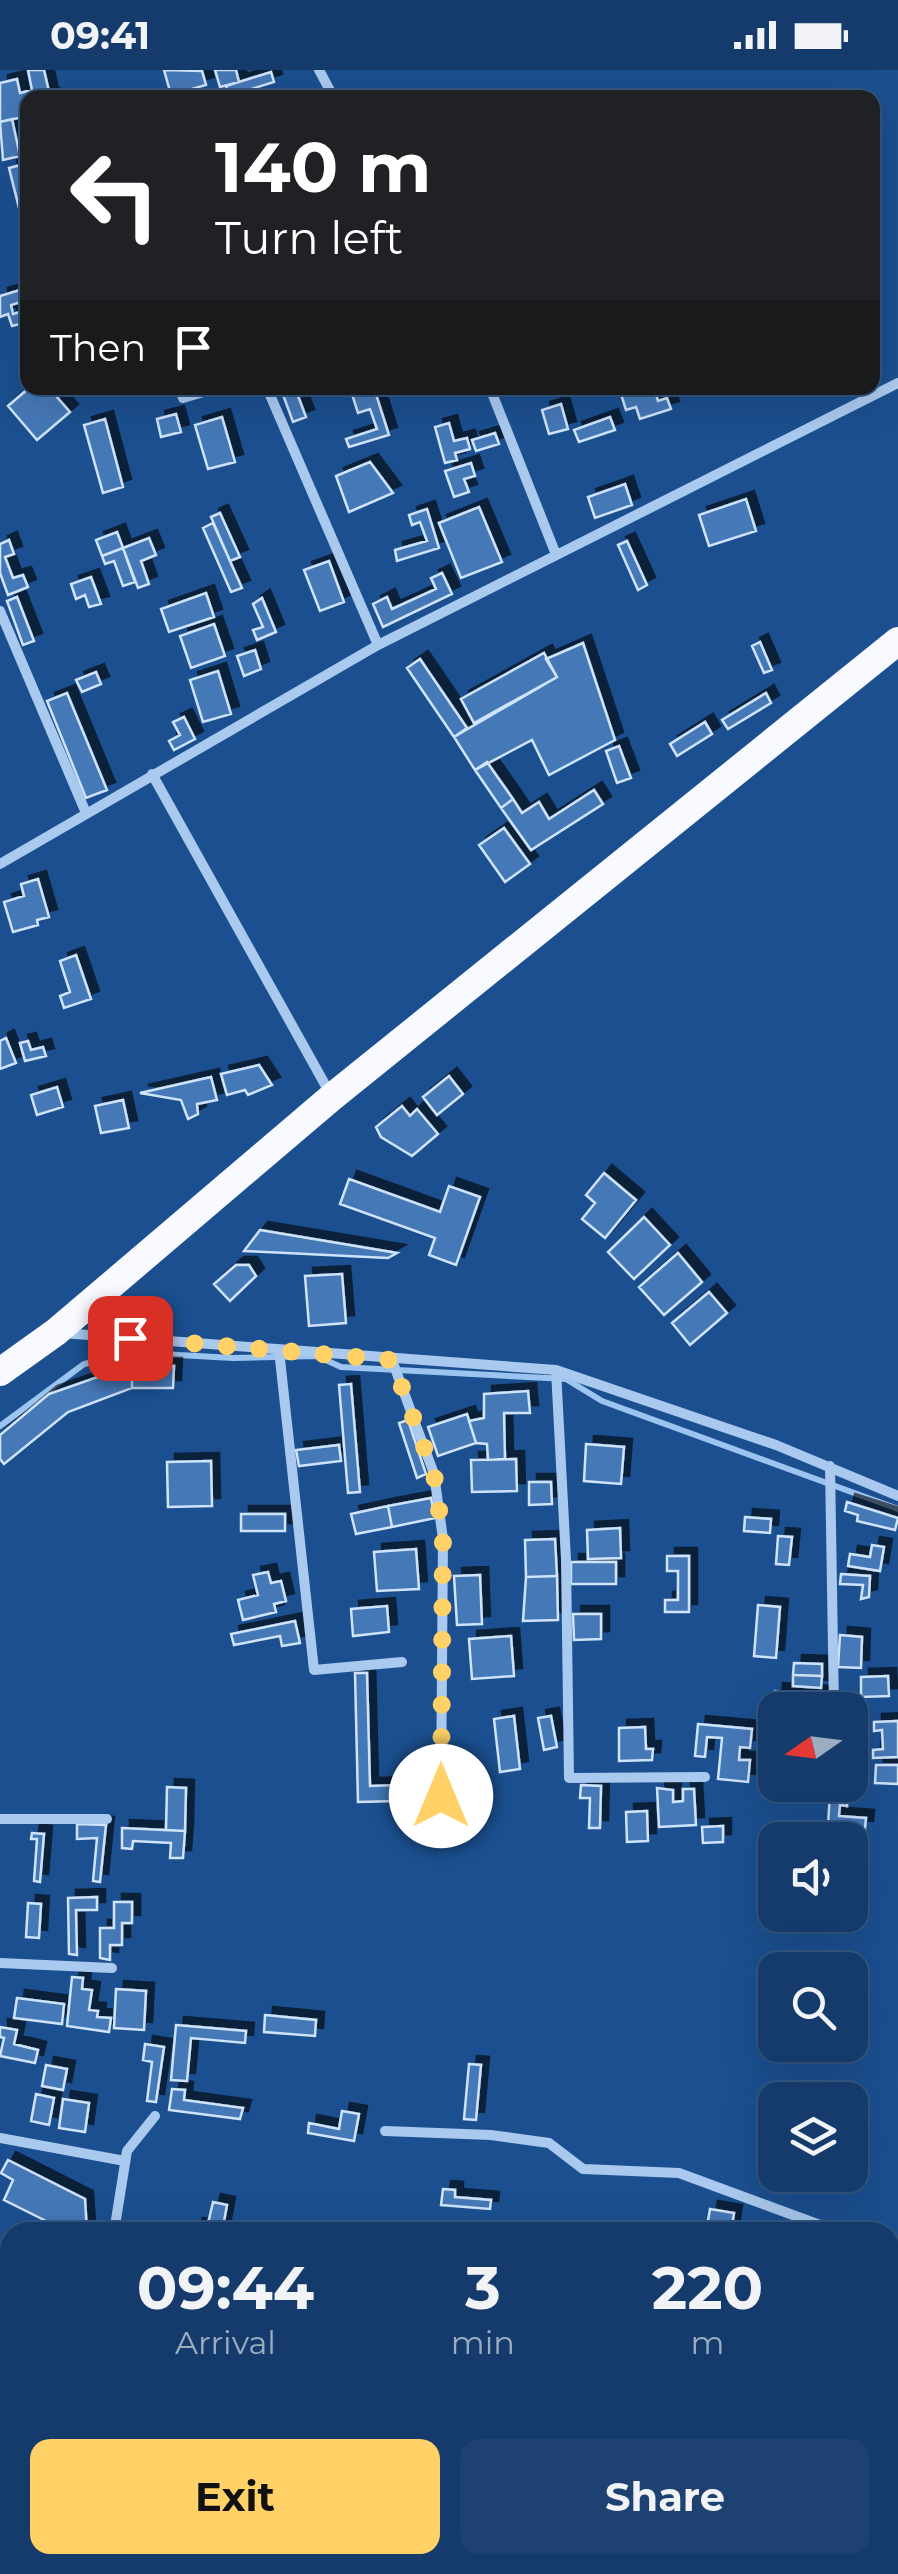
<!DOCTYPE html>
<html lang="en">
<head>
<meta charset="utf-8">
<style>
  body { margin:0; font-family:Montserrat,sans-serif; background:#1d4271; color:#f1f3f6; height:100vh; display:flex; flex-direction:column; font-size:38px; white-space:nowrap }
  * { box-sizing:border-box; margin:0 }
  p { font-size:32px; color:#9dadc1 }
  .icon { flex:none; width:55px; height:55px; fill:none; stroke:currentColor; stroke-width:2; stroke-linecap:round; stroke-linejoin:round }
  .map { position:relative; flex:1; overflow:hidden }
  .side { position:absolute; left:0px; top:2152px; width:900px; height:352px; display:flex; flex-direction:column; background:#143b6b; border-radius:30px 30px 0 0; box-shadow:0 10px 40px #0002,0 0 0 2px #33557e }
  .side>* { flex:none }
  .banner { position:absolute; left:20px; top:20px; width:860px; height:305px; border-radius:20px; box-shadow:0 10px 40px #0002,0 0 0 2px #33557e; background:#202124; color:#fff; overflow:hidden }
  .needle { width:65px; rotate:256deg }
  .buttons { position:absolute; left:758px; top:1622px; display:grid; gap:20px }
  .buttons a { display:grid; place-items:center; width:110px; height:110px; border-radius:20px; background:#143b6b; box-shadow:0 10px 40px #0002,0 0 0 2px #33557e; font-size:50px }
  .pin { position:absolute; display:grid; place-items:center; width:85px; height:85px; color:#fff; margin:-42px; border-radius:20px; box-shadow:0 5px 15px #0006 }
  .me { position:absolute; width:110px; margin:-55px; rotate:0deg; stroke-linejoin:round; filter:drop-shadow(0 0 8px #0008) }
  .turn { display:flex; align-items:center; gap:35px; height:210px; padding:0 30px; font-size:45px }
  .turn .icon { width:130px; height:130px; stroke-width:2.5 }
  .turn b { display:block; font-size:70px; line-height:85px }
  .then { display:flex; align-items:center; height:95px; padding:0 30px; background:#0003; gap:20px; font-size:38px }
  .eta { display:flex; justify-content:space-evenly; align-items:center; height:170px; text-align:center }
  .eta b { font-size:60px; font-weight:700; line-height:70px }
  .primary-button { display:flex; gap:20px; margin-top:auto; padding:20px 30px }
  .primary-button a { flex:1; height:115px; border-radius:20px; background:#ffd166; color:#111; font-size:40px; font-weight:700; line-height:115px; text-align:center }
  .primary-button a+a { background:#1d4271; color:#f1f3f6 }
  .status { display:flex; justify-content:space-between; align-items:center; height:70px; padding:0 50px; background:#143b6b; direction:ltr }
  .status svg { height:28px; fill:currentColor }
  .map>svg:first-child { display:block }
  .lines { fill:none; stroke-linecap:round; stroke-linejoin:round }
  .stream { stroke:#9cc4f0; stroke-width:6 }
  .building { fill:#4478b7; stroke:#cfe3fa; stroke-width:2.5; filter:url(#shadow) }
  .minor { stroke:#a9c9ee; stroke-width:10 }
  .trunk { stroke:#f8faff; stroke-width:28 }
  .route { stroke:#ffd166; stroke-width:18; stroke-dasharray:0 32.4 }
</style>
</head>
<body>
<div class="status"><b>09:41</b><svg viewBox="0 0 49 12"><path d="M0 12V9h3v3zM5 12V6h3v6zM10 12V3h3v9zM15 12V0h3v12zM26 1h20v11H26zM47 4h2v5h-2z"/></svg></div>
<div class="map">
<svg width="898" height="2504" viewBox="0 0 898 2504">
  <defs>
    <filter id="shadow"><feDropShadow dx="8" dy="-8" stdDeviation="0" flood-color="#0009"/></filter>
  </defs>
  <rect width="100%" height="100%" fill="#1b4f8f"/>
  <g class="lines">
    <path class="stream" d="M 0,1356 L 84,1294 L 142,1283 L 233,1288 L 317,1286 L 341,1297 L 566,1309 L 602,1331 L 898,1439"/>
  </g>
  <path class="building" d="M 28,0 L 44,0 L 50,26 L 56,28 L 28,28 L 28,46 L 0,52 L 0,13 L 17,9 L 20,23 L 32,20 Z
    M 164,0 L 202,1 L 206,15 L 171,25 Z
    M 215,0 L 236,0 L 239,12 L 220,17 Z
    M 271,2 L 274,12 L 229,26 L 226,16 Z
    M 12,49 L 20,86 L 3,90 L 0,52 Z
    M 28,93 L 28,145 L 21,146 L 9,98 Z
    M 20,220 L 24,231 L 11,235 L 13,244 L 28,240 L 28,252 L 12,256 L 8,244 L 0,247 L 0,226 Z
    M 29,318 L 49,318 L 70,342 L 37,370 L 8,336 Z
    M 295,318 L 306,347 L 293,352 L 282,322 Z
    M 350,318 L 374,318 L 389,365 L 349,377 L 346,369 L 377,359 L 370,339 L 358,343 Z
    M 619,318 L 629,318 L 632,325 L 654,318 L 658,331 L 667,328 L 671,339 L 640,349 L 636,337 L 626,340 Z
    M 561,334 L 568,359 L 549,364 L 542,340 Z
    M 176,344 L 181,362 L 161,367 L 157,349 Z
    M 222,347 L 235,392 L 208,399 L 195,355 Z
    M 610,347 L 615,360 L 579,372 L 574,360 Z
    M 105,349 L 123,417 L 103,423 L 84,355 Z
    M 449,353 L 454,371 L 467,368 L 470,379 L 455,383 L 457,390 L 445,393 L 435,357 Z
    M 495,363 L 499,374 L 476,381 L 472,370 Z
    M 370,392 L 393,423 L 349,442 L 336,406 Z
    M 471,393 L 475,406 L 464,409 L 469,422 L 454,427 L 445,401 Z
    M 625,414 L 632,435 L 595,448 L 588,427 Z
    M 746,429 L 756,461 L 709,476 L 699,445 Z
    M 479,437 L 502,492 L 461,508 L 439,453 Z
    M 427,439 L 439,478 L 397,491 L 395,480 L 427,471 L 420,452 L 412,455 L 409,445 Z
    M 220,443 L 240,487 L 230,491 L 211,447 Z
    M 213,453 L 242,518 L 231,522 L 203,458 Z
    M 117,462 L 123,478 L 102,486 L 96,470 Z
    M 149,468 L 156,485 L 141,491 L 149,514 L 138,518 L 123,478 Z
    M 9,470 L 14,484 L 5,487 L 13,508 L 23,505 L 28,517 L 8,525 L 0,503 L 0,474 Z
    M 627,471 L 647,515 L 638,520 L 618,475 Z
    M 123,478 L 135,512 L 123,516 L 114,491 L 105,494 L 102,486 Z
    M 329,491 L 344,532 L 320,541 L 304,500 Z
    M 442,503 L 452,524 L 383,557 L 373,534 L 387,527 L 392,539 L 436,519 L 431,508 Z
    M 91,507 L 101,534 L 89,537 L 85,525 L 76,529 L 71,514 Z
    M 206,523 L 214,547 L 169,562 L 161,539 Z
    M 17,527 L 34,571 L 23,575 L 7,531 Z
    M 262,528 L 276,562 L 257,570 L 253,560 L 263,557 L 253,534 Z
    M 214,554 L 225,586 L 191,598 L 180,566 Z
    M 760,572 L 772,600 L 764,603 L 752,576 Z
    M 583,573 L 615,670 L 549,705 L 532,670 L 475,700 L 454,667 L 557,607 L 546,589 Z
    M 255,580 L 261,599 L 244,606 L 237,586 Z
    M 544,583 L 557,607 L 474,653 L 461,629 Z
    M 420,589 L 467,658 L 454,667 L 407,598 Z
    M 218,601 L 231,644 L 203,652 L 190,610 Z
    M 96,602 L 101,614 L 82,622 L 76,610 Z
    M 67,623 L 107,720 L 86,728 L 47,631 Z
    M 766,623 L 771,633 L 728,659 L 722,650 Z
    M 184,647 L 195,669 L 174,680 L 169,671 L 180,665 L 173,652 Z
    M 705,652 L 712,664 L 677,686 L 670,674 Z
    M 619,676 L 631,708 L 617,713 L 606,681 Z
    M 487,692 L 513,729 L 501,738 L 475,700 Z
    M 594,720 L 603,734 L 531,780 L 501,738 L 513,729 L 522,743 L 539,732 L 549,749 Z
    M 504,758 L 530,794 L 505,812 L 479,775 Z
    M 38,809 L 49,847 L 37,850 L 38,855 L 13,862 L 4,832 L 24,826 L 21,814 Z
    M 76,885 L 91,929 L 64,938 L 60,926 L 70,922 L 60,891 Z
    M 6,968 L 16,993 L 0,999 L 0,971 Z
    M 28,971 L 31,980 L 43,977 L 46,986 L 25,991 L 20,973 Z
    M 259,995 L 272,1015 L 248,1025 L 245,1020 L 227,1025 L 221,1004 Z
    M 449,1006 L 463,1024 L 437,1045 L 423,1027 Z
    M 211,1007 L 217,1030 L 197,1034 L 198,1044 L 188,1049 L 181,1030 L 140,1023 Z
    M 57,1017 L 63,1037 L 37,1045 L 31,1025 Z
    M 123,1030 L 129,1058 L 101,1063 L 95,1036 Z
    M 402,1036 L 410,1046 L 417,1039 L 438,1064 L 412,1086 L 381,1067 L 376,1057 Z
    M 604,1103 L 636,1130 L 605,1168 L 582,1149 L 595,1133 L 586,1125 Z
    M 349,1109 L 440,1142 L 449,1116 L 480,1127 L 456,1195 L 429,1185 L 435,1168 L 340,1134 Z
    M 644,1147 L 670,1175 L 634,1209 L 608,1182 Z
    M 260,1160 L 397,1183 L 388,1188 L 244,1181 Z
    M 678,1183 L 702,1212 L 664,1245 L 639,1217 Z
    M 236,1195 L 249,1195 L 256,1206 L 230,1231 L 214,1214 Z
    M 342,1204 L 346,1253 L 309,1256 L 305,1206 Z
    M 709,1222 L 727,1243 L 690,1275 L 672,1253 Z
    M 132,1295 L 174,1296 L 173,1318 L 132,1318 Z
    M 132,1295 L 132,1318 L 68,1342 L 4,1394 L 0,1389 L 0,1365 L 49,1324 Z
    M 351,1314 L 360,1422 L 348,1423 L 339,1315 Z
    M 528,1321 L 530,1343 L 504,1343 L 505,1389 L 488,1390 L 487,1374 L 476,1373 L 469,1351 L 484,1348 L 484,1324 Z
    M 467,1344 L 476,1373 L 438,1386 L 428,1357 Z
    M 408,1350 L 426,1404 L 417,1408 L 399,1353 Z
    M 586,1374 L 624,1377 L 621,1414 L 584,1411 Z
    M 339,1375 L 341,1391 L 299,1396 L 296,1380 Z
    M 516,1389 L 517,1421 L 472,1422 L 471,1390 Z
    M 211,1391 L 212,1436 L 168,1437 L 167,1392 Z
    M 529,1412 L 551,1412 L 552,1434 L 529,1435 Z
    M 431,1428 L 435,1448 L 392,1457 L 388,1436 Z
    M 847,1432 L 898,1448 L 895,1460 L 857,1451 L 858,1445 L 845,1441 Z
    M 388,1436 L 392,1457 L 356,1464 L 351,1444 Z
    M 241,1444 L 285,1444 L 285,1461 L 241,1461 Z
    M 745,1447 L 771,1449 L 770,1463 L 744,1461 Z
    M 620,1458 L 621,1488 L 588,1489 L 587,1460 Z
    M 778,1466 L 792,1467 L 789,1495 L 776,1494 Z
    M 555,1469 L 557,1506 L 526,1507 L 525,1470 Z
    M 872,1475 L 884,1477 L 880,1501 L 848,1496 L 850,1484 L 870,1487 Z
    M 416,1479 L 419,1519 L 377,1521 L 374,1482 Z
    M 667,1486 L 689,1486 L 689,1542 L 665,1542 L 665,1530 L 678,1530 L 678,1501 L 667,1501 Z
    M 571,1492 L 616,1492 L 616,1514 L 571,1514 Z
    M 268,1502 L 271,1513 L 281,1511 L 286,1531 L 274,1534 L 276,1542 L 243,1550 L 238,1530 L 258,1525 L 253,1505 Z
    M 841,1504 L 870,1506 L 869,1527 L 861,1529 L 863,1515 L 840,1514 Z
    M 480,1505 L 482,1554 L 457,1555 L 454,1506 Z
    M 557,1506 L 558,1550 L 523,1551 L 526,1507 Z
    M 758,1535 L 780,1537 L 776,1588 L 754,1586 Z
    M 387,1536 L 389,1562 L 353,1566 L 351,1539 Z
    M 573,1544 L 601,1544 L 601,1569 L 574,1570 Z
    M 295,1551 L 300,1573 L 282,1576 L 280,1566 L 234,1575 L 231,1564 Z
    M 840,1565 L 862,1567 L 861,1598 L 838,1597 Z
    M 511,1566 L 514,1606 L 472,1609 L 469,1569 Z
    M 794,1593 L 822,1594 L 822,1606 L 793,1605 Z
    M 355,1603 L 367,1603 L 370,1716 L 397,1715 L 398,1731 L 358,1732 Z
    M 793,1605 L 822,1606 L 821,1618 L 793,1616 Z
    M 888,1606 L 889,1626 L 861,1627 L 861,1607 Z
    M 775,1621 L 792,1622 L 792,1640 L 775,1640 L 775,1671 L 771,1671 Z
    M 792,1622 L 823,1624 L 823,1640 L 815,1640 L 815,1634 L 792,1634 Z
    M 514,1646 L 520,1699 L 500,1702 L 494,1649 Z
    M 551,1646 L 557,1677 L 544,1680 L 538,1648 Z
    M 898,1651 L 898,1687 L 873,1688 L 873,1680 L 883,1679 L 882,1660 L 874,1661 L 874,1652 Z
    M 698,1654 L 752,1659 L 750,1678 L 740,1677 L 739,1690 L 750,1690 L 748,1712 L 718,1709 L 722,1668 L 707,1667 L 705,1687 L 695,1686 Z
    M 645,1657 L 646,1679 L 653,1679 L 652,1690 L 619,1691 L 619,1658 Z
    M 876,1695 L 898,1695 L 898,1714 L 875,1713 Z
    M 436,1700 L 437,1716 L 401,1717 L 400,1702 Z
    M 581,1715 L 601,1716 L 600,1758 L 589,1758 L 590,1728 L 580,1728 Z
    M 167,1717 L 186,1718 L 185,1761 L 166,1760 Z
    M 657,1718 L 673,1720 L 673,1732 L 683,1731 L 683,1719 L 694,1719 L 696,1755 L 659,1757 Z
    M 830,1722 L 848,1723 L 847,1736 L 840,1735 L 839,1746 L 866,1748 L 865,1759 L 828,1756 Z
    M 647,1741 L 648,1771 L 627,1772 L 626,1742 Z
    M 77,1754 L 106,1755 L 100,1812 L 93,1811 L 97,1768 L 77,1769 Z
    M 723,1756 L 723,1772 L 703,1773 L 702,1757 Z
    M 122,1758 L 185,1761 L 183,1788 L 170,1788 L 171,1773 L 133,1771 L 132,1779 L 122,1778 Z
    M 32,1763 L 44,1764 L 40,1812 L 34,1811 L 37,1769 L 31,1769 Z
    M 97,1827 L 97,1840 L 76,1840 L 77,1885 L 69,1884 L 68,1828 Z
    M 114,1832 L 132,1832 L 132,1853 L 122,1853 L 122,1875 L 110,1875 L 110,1890 L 100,1888 L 100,1858 L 114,1858 Z
    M 28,1833 L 41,1834 L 39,1868 L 26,1867 Z
    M 72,1907 L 83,1908 L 82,1919 L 92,1920 L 89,1940 L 98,1941 L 97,1947 L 111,1948 L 109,1962 L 67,1956 Z
    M 116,1919 L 146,1921 L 144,1960 L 114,1958 Z
    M 17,1928 L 64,1934 L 62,1954 L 14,1948 Z
    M 265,1945 L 316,1950 L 315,1966 L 264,1962 Z
    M 176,1955 L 246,1961 L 245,1973 L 191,1968 L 187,2011 L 171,2010 Z
    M 0,1957 L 17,1960 L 14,1974 L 38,1980 L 35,1993 L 0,1986 L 4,1968 L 0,1967 Z
    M 145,1974 L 164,1977 L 156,2032 L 147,2031 L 152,1992 L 143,1990 Z
    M 469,1994 L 481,1995 L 476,2050 L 464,2049 Z
    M 46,1995 L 67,1999 L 63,2020 L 42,2016 Z
    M 172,2019 L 185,2020 L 184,2030 L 243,2038 L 240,2049 L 169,2040 Z
    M 36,2024 L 54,2028 L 49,2055 L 31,2051 Z
    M 63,2029 L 89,2033 L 85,2062 L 59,2058 Z
    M 342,2041 L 359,2044 L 354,2071 L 308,2063 L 309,2053 L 339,2059 Z
    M 8,2090 L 85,2129 L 87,2162 L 51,2162 L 50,2153 L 4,2130 L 13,2110 L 1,2103 Z
    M 443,2119 L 455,2120 L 455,2127 L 491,2130 L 490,2139 L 441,2135 Z
    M 213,2132 L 227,2135 L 222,2162 L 194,2162 L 195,2156 L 207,2158 Z
    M 710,2139 L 734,2143 L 731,2162 L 706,2162 Z"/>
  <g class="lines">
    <path class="minor" d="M 319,0 L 334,28
      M 179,318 L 183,328 L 217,318
      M 267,318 L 378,575
      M 490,318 L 555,482
      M 0,541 L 86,743
      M 152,704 L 332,1027
      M 0,794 L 378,575 L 898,313
      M 62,1263 L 556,1300 L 776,1375 L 898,1426
      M 279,1280 L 314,1600 L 402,1592
      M 392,1290 L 434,1404 L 443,1469 L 441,1726
      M 556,1300 L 566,1490 L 569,1708 L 705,1707
      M 830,1396 L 834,1640
      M 0,1749 L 107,1749
      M 0,1893 L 112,1898
      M 385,2061 L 491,2065 L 549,2073 L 583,2099 L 679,2103 L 839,2162
      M 0,2068 L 125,2091
      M 114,2162 L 127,2081 L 155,2046
      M 890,2182 L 898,2185
      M 890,2205 L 898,2195
      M 0,2285 L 10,2286
      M 711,2495 L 715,2495
      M 842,2495 L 862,2504
      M 626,2504 L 630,2495"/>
    <path class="trunk" d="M 0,1302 L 56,1262 L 332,1027 L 898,571"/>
  </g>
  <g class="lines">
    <path class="route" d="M 130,1268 L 392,1290 L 434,1404 L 443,1468 L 441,1726"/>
  </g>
</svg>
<div class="buttons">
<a><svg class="needle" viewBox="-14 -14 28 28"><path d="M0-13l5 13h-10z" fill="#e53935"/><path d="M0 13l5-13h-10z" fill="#9dadc1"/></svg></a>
<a><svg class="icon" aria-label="sound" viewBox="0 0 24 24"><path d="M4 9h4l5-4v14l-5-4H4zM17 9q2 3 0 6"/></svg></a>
<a><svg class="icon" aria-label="search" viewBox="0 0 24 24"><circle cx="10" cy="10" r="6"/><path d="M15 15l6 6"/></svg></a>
<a><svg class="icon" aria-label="layers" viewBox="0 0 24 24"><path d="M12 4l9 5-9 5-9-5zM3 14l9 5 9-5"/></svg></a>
</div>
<div class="pin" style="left:130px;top:1268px;background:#d93025"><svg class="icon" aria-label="arrive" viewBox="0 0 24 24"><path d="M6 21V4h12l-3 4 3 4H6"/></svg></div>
<svg class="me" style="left:441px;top:1726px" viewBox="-20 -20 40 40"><circle r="19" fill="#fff"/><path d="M0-13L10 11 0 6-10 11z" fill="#ffd166"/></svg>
<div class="banner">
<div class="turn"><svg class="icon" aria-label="left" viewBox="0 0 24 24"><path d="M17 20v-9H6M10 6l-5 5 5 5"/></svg><div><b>140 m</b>Turn left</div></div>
<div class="then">Then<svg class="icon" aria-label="arrive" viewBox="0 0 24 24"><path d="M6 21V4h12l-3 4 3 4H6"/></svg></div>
</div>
<section class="side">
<div class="eta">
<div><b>09:44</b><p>Arrival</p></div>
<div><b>3</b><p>min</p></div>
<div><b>220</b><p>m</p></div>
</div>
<div class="primary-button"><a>Exit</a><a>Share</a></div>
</section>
</div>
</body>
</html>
